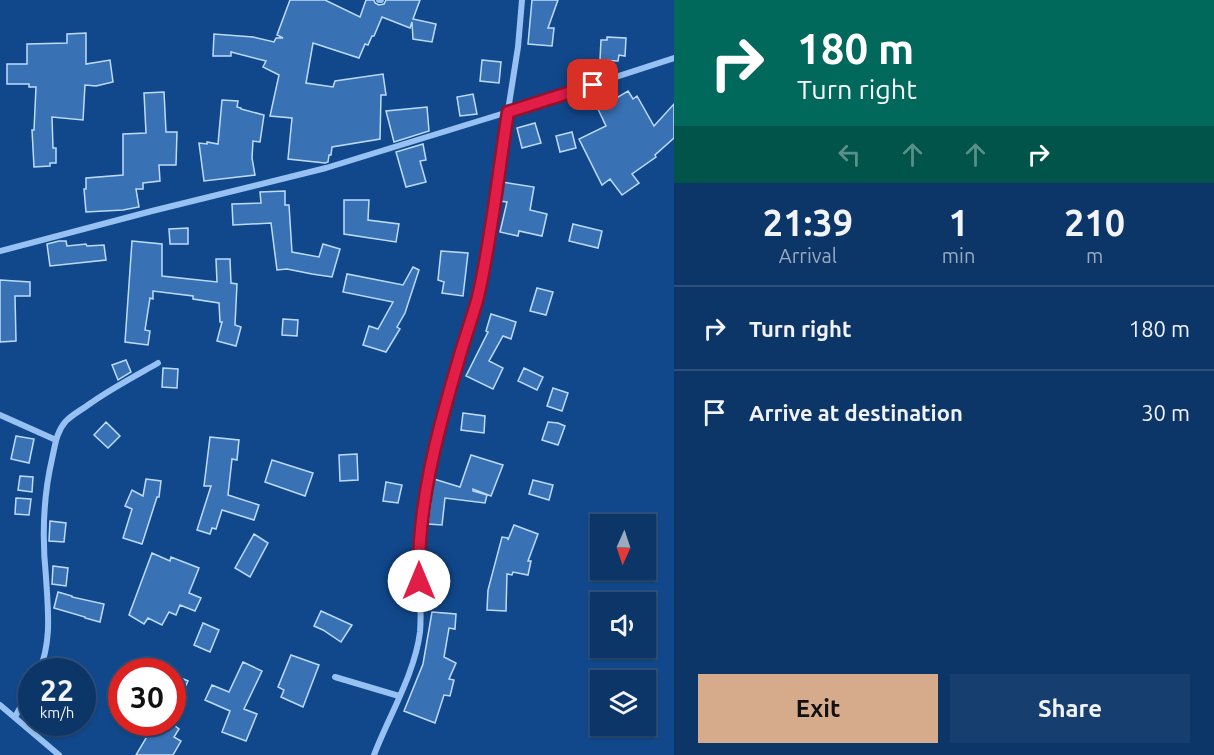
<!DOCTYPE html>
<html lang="en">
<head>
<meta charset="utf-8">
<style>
  body { margin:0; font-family:Ubuntu,sans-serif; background:#163e6e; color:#f1f3f6; height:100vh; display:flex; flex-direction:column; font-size:22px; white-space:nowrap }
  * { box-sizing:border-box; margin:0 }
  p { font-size:20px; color:#9aabc0 }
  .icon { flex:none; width:33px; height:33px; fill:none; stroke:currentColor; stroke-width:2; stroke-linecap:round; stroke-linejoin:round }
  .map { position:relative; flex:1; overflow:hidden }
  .side { display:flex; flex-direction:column; background:#0d3668; width:540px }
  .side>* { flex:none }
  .banner { background:#00695c; color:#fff; overflow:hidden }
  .needle { width:39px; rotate:183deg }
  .buttons { position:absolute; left:590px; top:514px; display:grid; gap:12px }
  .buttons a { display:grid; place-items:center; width:66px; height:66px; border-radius:0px; background:#0d3668; box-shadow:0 2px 4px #0004,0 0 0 2px #2d507c; font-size:30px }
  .speed { position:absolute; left:18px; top:658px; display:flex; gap:12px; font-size:30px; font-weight:700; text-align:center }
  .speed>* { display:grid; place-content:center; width:78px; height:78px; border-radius:50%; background:#0d3668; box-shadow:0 2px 4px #0004,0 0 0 2px #2d507c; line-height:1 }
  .speed small { font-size:15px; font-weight:400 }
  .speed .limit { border:9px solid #d22; background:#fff; color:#111 }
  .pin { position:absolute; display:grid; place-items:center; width:51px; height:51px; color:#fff; margin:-26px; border-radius:12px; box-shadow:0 3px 9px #0006 }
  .me { position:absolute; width:66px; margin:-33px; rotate:0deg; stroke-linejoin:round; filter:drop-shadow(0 0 4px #0008) }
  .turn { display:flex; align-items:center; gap:21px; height:126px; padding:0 24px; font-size:27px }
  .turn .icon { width:78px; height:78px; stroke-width:2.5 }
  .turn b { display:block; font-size:42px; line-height:51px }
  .lanes { display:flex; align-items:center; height:57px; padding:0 24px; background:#0003; justify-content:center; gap:30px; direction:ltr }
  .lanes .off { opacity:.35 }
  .eta { display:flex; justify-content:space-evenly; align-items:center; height:102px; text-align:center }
  .eta b { font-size:36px; font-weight:700; line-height:42px }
  .action { display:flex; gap:12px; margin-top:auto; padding:12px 24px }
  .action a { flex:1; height:69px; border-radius:0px; background:#d6ab8b; color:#111; font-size:24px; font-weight:700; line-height:69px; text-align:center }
  .action a+a { background:#163e6e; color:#f1f3f6 }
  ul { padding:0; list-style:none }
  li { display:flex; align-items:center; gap:18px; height:84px; padding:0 24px; border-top:2px solid #2d507c }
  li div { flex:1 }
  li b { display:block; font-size:22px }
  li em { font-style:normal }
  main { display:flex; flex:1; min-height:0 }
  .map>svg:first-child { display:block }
  .building { fill:#3971b5; stroke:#bedbfd; stroke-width:1.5 }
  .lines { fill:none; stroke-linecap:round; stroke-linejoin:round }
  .street { stroke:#97c1f2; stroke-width:6 }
  .route-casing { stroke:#92132f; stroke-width:15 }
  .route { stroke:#e11d48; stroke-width:10 }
</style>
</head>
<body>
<main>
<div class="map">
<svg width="674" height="755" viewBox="0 0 674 755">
  <rect width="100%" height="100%" fill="#11488b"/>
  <path class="building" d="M 290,0 L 325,0 L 360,17 L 366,0 L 374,0 L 375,3 L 379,5 L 384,4 L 386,0 L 420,0 L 413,19 L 436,24 L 432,42 L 413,39 L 412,22 L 410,28 L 382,17 L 374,36 L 372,36 L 368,45 L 365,44 L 359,58 L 313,43 L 306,83 L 333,87 L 335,81 L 383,74 L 386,95 L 381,95 L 380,139 L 332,147 L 331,155 L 329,155 L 328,162 L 325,163 L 288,159 L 292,118 L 270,116 L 279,75 L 263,67 L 266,61 L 231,52 L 231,56 L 213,56 L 214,34 L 253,37 L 274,42 L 276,38 L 283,38 L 277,35 Z
    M 532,0 L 558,0 L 548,28 L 554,28 L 552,46 L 528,44 Z
    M 86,33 L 86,64 L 110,60 L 113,82 L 96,86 L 85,85 L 83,120 L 52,117 L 53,148 L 56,148 L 56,163 L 50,163 L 50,166 L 34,167 L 32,130 L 34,130 L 36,87 L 29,87 L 29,84 L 7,84 L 7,64 L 27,64 L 27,44 L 67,43 L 67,34 Z
    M 607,37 L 626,38 L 625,56 L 619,55 L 618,61 L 600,60 L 601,40 L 607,40 Z
    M 482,60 L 501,62 L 499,83 L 480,81 Z
    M 628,91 L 633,99 L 637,96 L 654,126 L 674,104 L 674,138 L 655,155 L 656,157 L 632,174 L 639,183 L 622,195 L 610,179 L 602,185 L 579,139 L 606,126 L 598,109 Z
    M 164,92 L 166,132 L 177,132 L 176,165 L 159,165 L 160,181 L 143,183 L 143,189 L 136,189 L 139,207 L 123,210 L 86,212 L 84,189 L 86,189 L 86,178 L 123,175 L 123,134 L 146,133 L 144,93 Z
    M 473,94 L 477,114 L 460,116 L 457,97 Z
    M 222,100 L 238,101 L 237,107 L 241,108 L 241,109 L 264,115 L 260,142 L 253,141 L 252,158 L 255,175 L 204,181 L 199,143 L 207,144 L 207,142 L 218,144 Z
    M 427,107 L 429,131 L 394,142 L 386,111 Z
    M 535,123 L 541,143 L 522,148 L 517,128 Z
    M 572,132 L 576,148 L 560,152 L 556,136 Z
    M 423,144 L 426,160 L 420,161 L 426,182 L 406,187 L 396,152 Z
    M 502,182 L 534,187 L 530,210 L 547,214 L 542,236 L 519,231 L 518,236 L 500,232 L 507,202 L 499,201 Z
    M 285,191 L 285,205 L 289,205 L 292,252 L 319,257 L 323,244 L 340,249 L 332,277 L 312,274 L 287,269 L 277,270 L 271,223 L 233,225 L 232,204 L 261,203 L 260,192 Z
    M 344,200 L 369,200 L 368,220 L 399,224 L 396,242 L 344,234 Z
    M 573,224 L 602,231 L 598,248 L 569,241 Z
    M 188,228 L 188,244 L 170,244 L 169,229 Z
    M 59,241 L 66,241 L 67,246 L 86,244 L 87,246 L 104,245 L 106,260 L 50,266 L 47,244 Z
    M 132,241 L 162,244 L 162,276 L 217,282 L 216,259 L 230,259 L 231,283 L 237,284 L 235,325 L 241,327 L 236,346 L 217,341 L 222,322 L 220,322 L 219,303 L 193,299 L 193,296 L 153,291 L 153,299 L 150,298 L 145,330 L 150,331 L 148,345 L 125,342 Z
    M 441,251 L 468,253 L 463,296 L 442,293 L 444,282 L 438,280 Z
    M 413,267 L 419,270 L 405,313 L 397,327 L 400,329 L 386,352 L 363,345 L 369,326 L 378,329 L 393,302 L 343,292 L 347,274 L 403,285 Z
    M 0,280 L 30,282 L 30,296 L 15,296 L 16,341 L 0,342 Z
    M 537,288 L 553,292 L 546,315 L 530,311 Z
    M 491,314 L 516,322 L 511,339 L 503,336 L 489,361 L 503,368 L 493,389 L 466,376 L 488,332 L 486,331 Z
    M 283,319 L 298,320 L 297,336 L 282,335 Z
    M 126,360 L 131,372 L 118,380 L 112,365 Z
    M 163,368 L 178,369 L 177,388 L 162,387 Z
    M 524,368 L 543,377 L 537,390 L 518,381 Z
    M 553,388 L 568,393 L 562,411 L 547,406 Z
    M 463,413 L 485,416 L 484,433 L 461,430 Z
    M 106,422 L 120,436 L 108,448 L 94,435 Z
    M 548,422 L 558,423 L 565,426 L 558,445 L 542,440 Z
    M 16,436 L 34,439 L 29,463 L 11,459 Z
    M 210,437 L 239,440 L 237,460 L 232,459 L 228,495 L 259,505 L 254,520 L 222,510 L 216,529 L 212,528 L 210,534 L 197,530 L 211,486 L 204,486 Z
    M 357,454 L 358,480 L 340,481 L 339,455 Z
    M 471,455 L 503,465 L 491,496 L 473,489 L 473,491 L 487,495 L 485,503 L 445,498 L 442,525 L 428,524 L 434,479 L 460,487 Z
    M 272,460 L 313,473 L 305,496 L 265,482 Z
    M 20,476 L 33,477 L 32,492 L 18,490 Z
    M 146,479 L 161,481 L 159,497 L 157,497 L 142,544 L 123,538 L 132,509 L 125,506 L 132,490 L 143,496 Z
    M 533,480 L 553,485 L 549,500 L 529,494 Z
    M 386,482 L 402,485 L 398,503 L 383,501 Z
    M 16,498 L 31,499 L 29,515 L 15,514 Z
    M 50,521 L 66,523 L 64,542 L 49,541 Z
    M 514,525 L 538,534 L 528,561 L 531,561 L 528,575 L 513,572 L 512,575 L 507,574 L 506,611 L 487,610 L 488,590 L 502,537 L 508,538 L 508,540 Z
    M 254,534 L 268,543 L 250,577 L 235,568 Z
    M 152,553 L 170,561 L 171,557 L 199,568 L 189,593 L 201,598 L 195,611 L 180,605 L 176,615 L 169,612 L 162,625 L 148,618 L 144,624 L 129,615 Z
    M 53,566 L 68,568 L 66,586 L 52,584 Z
    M 439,579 L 440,600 L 426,601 L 425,580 Z
    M 58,592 L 72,596 L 72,597 L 104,604 L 100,622 L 85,618 L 85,617 L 54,608 Z
    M 321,611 L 352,625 L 341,642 L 323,630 L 314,626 Z
    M 432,612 L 456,614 L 455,629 L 449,628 L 444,657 L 456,663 L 449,679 L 454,680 L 450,696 L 444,695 L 435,723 L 404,711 L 423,664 Z
    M 203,623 L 219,630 L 210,652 L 194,645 Z
    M 291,655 L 319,665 L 303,707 L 281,697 L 284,690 L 278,687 Z
    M 243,662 L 262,671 L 244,709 L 257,714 L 246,741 L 222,732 L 230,711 L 205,700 L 212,685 L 229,692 Z
    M 172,674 L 188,681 L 172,715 Z
    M 155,723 L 171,723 L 179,729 L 174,737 L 181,741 L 173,755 L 136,755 Z"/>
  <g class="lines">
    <path class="street" d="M 379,0 L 381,0
      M 0,251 L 152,211 L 326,168 L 508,112 L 674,58
      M 0,415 L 56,440
      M 39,672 C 52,640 48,611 46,577 C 42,538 43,498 52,459 C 55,446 56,432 66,421 C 72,415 81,410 88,405 C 110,389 135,376 158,363
      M 335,677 L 399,696
      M 0,705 L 59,755
      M 15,717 L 32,686
      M 374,755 C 389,716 415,673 420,632 C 422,609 419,587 419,564 C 419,535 424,506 429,478 C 442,405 470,336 484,263 L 518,47 L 522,0"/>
  </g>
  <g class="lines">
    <g class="route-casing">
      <path id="route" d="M 419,581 C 417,507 437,433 458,362 C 464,340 472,319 478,297 C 492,236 498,174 508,112 L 593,85"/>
    </g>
    <use href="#route" class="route"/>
  </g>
</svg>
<div class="buttons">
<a><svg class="needle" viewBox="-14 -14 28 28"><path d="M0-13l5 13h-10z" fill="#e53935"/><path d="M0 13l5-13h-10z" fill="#9aabc0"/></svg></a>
<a><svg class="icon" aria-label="sound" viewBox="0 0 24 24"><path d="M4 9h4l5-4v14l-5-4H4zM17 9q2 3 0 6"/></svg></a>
<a><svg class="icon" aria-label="layers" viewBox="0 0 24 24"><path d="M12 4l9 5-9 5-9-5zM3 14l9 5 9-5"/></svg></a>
</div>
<div class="speed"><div>22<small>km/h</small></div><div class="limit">30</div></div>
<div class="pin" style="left:593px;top:85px;background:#d93025"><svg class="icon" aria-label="arrive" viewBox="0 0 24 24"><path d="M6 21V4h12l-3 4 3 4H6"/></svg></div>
<svg class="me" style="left:419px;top:581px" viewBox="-20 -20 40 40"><circle r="19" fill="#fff"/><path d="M0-13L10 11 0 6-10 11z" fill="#e11d48"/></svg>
</div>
<section class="side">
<div class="banner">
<div class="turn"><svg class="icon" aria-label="right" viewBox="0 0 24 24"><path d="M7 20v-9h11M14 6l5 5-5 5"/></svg><div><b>180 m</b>Turn right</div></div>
<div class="lanes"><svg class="icon off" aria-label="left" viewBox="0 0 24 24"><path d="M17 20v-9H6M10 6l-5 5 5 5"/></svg><svg class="icon off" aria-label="ahead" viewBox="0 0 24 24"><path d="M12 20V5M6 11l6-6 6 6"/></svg><svg class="icon off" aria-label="ahead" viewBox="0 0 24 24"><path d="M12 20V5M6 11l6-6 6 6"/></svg><svg class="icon" aria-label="right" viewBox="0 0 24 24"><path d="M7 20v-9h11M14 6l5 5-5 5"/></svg></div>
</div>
<div class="eta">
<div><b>21:39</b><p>Arrival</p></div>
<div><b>1</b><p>min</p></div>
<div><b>210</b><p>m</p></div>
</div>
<ul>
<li><svg class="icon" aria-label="right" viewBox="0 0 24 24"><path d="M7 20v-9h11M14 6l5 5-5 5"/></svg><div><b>Turn right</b></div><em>180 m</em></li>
<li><svg class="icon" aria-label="arrive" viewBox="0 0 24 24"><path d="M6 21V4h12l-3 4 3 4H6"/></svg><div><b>Arrive at destination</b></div><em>30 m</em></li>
</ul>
<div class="action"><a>Exit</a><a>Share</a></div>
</section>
</main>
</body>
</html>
